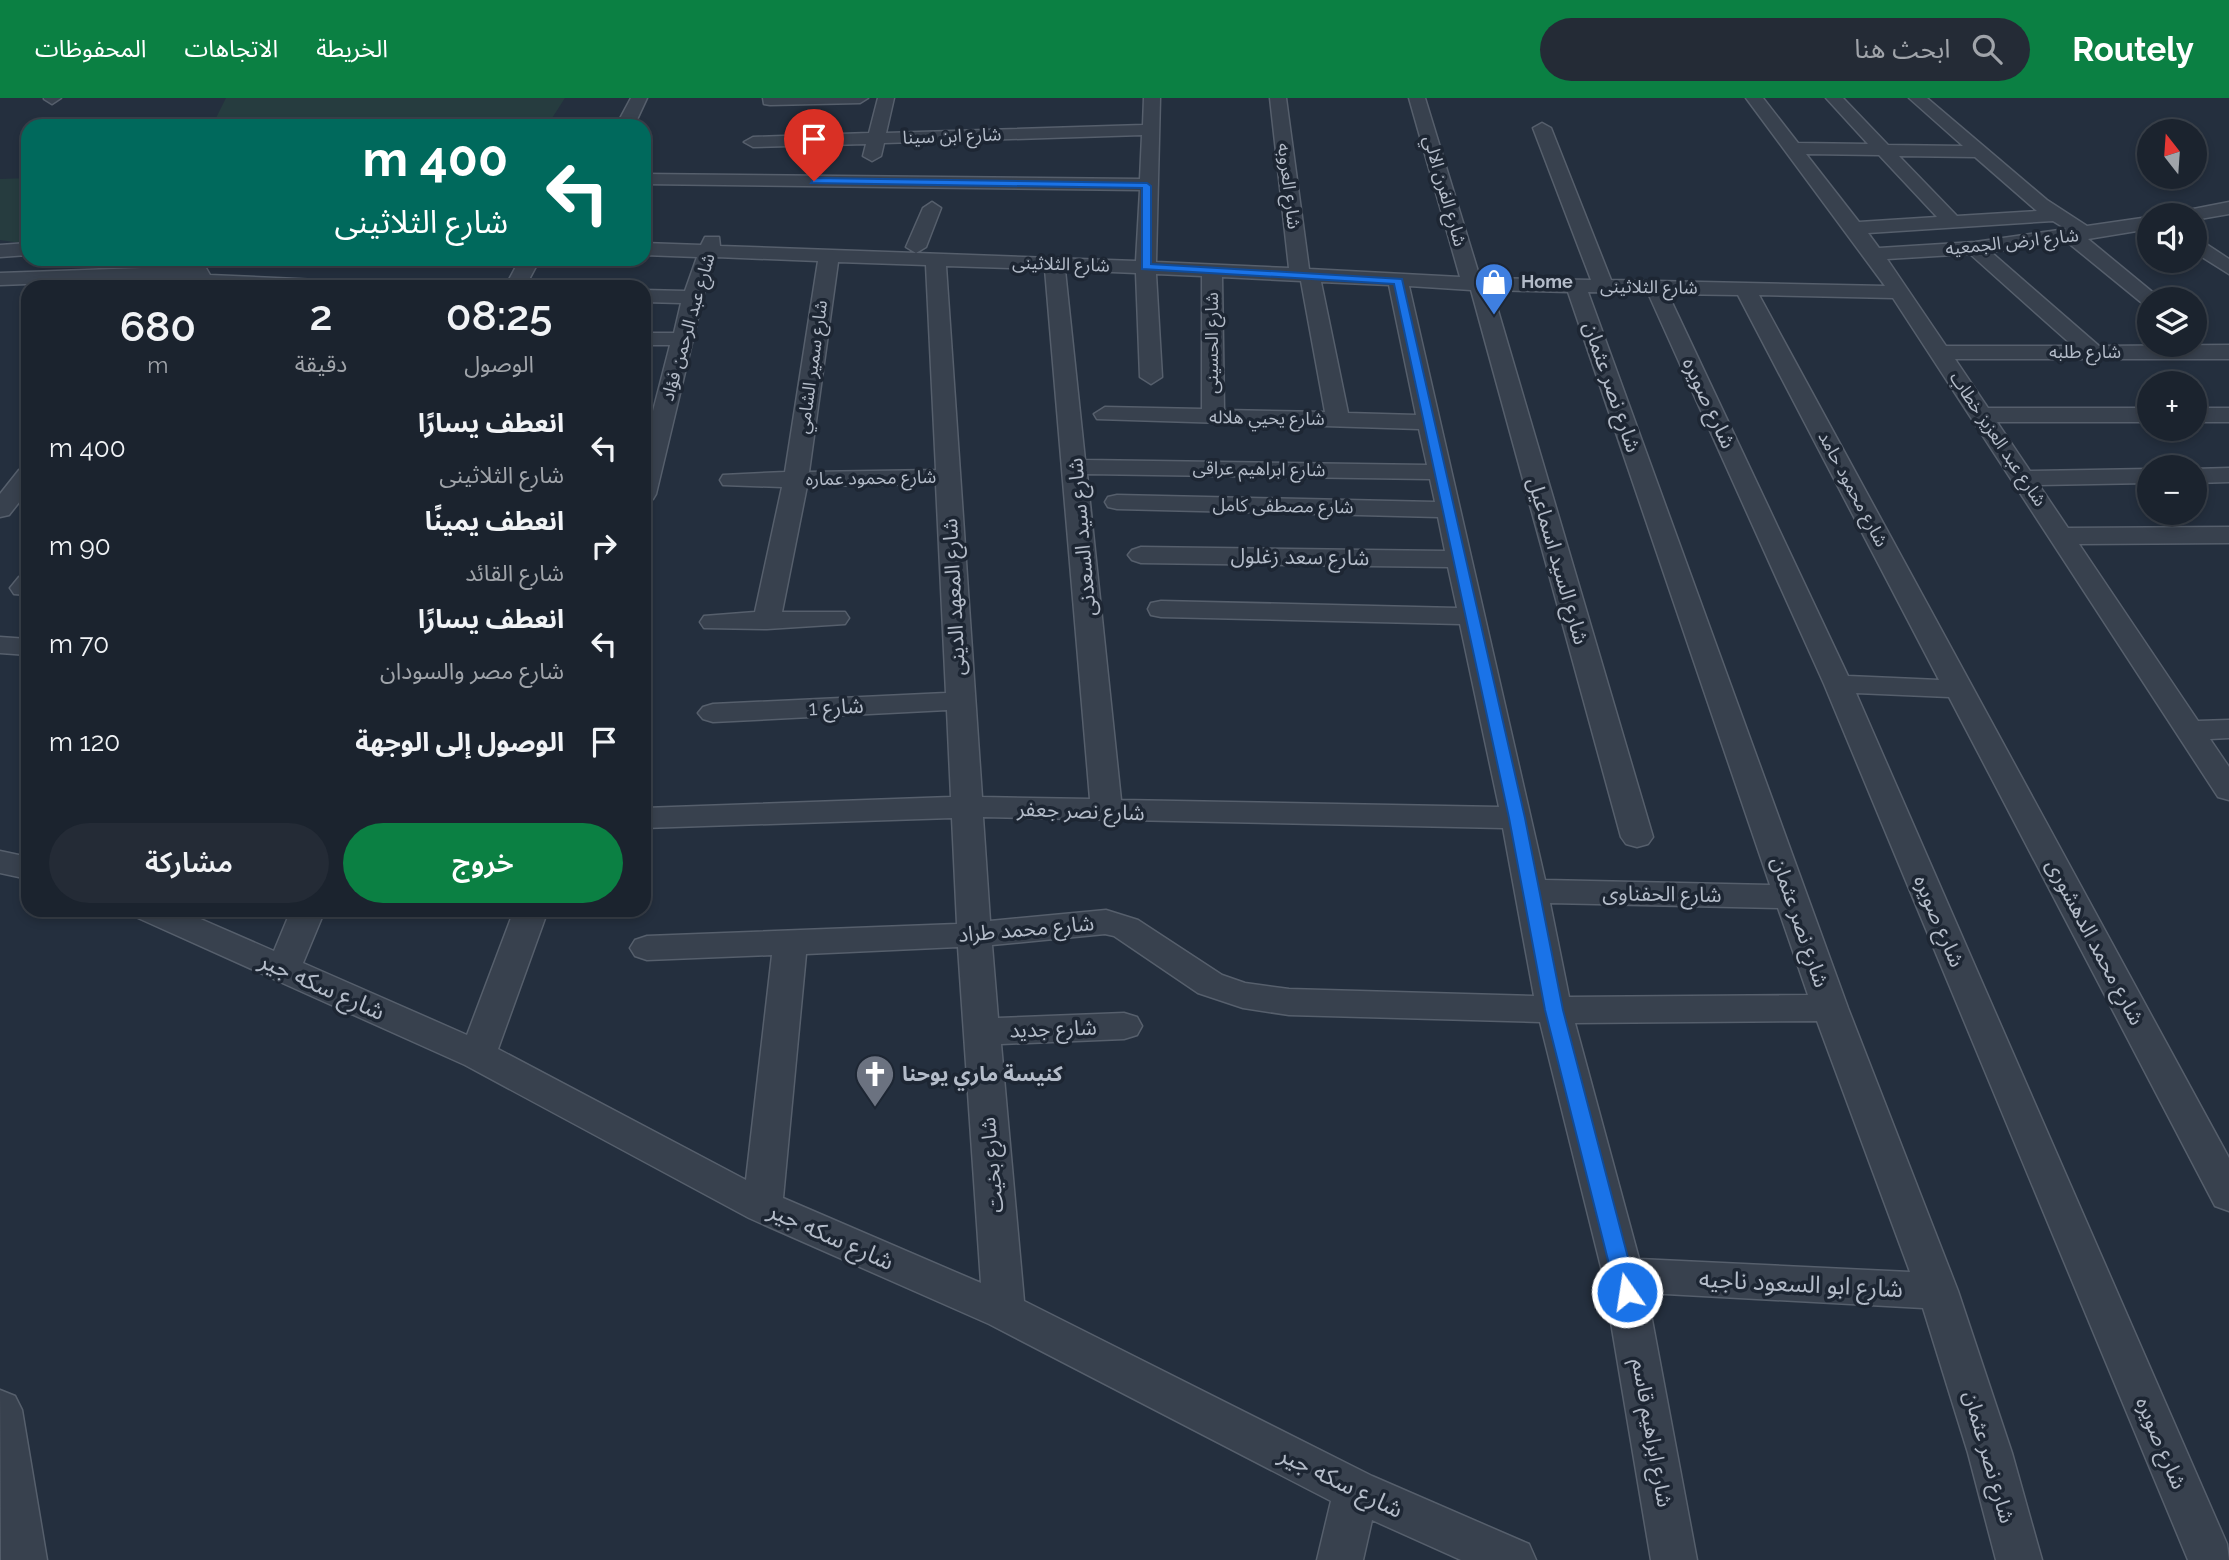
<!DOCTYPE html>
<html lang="ar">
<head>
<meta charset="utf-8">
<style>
  body { margin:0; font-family:Raleway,"Noto Sans Arabic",sans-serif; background:#242b36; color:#f1f3f6; direction:rtl; height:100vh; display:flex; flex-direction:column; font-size:26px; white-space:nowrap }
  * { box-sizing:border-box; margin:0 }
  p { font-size:23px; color:#a0a4aa }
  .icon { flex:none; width:38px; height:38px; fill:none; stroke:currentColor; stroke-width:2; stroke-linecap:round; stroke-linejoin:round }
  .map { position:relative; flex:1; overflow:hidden; direction:ltr }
  .sheet { position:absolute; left:21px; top:182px; width:630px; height:637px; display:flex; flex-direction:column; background:#1b232e; border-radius:21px; box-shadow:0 4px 10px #0003,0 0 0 2px #39404a; direction:rtl }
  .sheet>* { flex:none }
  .banner { position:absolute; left:21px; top:21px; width:630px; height:147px; border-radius:21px; box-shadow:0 4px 10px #0003,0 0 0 2px #39404a; direction:rtl; background:#00695c; color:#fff; overflow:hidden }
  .needle { width:46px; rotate:343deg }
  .buttons { position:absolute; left:2137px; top:21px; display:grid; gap:14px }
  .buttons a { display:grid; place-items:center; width:70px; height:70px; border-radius:50%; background:#1b232e; box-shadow:0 4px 10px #0003,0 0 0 2px #39404a; font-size:35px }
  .pin { position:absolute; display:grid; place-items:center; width:60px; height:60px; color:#fff; margin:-72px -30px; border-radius:50% 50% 50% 0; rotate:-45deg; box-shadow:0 0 7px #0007 }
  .pin .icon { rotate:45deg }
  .me { position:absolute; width:77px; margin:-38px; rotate:347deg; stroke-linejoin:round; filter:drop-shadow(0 0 5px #0008) }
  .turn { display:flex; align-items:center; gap:24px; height:147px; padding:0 28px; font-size:32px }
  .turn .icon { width:91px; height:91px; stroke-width:2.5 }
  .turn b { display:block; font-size:49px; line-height:60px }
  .eta { display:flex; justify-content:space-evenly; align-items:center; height:119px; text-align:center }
  .eta b { font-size:42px; font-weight:600; line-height:49px }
  .action { display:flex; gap:14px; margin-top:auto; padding:14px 28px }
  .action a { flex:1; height:80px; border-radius:42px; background:#0b8043; color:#fff; font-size:28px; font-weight:600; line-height:80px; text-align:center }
  .action a+a { background:#242b36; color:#f1f3f6 }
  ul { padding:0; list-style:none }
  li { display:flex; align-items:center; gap:21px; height:98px; padding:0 28px }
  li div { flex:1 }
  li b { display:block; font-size:26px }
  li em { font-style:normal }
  header { display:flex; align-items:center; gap:42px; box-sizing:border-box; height:98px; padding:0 35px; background:#0b8043; color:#fff }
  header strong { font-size:33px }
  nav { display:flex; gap:38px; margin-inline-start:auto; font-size:24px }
  .search { width:490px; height:63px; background:#242b36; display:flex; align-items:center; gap:18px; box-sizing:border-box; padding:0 24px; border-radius:38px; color:#a0a4aa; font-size:26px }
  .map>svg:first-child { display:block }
  .green { fill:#263c3f }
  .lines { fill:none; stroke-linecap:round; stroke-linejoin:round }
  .street-casing { stroke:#565f6c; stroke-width:3 }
  .street { fill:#38414e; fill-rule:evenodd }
  .route { fill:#1a73e8; stroke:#114b97; stroke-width:2 }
  .labels { text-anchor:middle; stroke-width:7; stroke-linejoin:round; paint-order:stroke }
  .far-street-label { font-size:18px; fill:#b4bcc9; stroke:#1d2633 }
  .far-poi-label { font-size:18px; font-weight:bold; fill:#b4bcc9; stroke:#1d2633; text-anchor:start }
  .street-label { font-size:21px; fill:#b4bcc9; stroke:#1d2633 }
  .poi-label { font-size:21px; font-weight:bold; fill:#b4bcc9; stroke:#1d2633; text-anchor:start }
  .near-street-label { font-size:24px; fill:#b4bcc9; stroke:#1d2633 }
</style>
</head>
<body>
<header>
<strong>Routely</strong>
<div class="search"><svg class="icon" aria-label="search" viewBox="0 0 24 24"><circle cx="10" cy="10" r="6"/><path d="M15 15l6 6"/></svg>ابحث هنا</div>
<nav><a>الخريطة</a><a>الاتجاهات</a><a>المحفوظات</a></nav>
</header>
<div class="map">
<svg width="2229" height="1462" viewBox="0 0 2229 1462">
  <rect width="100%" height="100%" fill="#242f3e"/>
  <path class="green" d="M 226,0 L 565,0 L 547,28 L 212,28 Z
    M 28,80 L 28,146 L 0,142 L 0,81 Z"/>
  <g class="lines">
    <g class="street-casing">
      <path id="street" d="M 61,0 L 52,6 L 44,1 L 44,0 Z
        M 631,0 L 647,0 L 634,28 L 616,28 Z
        M 763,0 L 868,0 L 860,5 L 770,7 L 764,6 Z
        M 878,0 L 894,0 L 886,35 L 1143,27 L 1144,0 L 1160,0 L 1156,164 L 1289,170 L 1270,0 L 1286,0 L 1309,171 L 1460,179 L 1409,0 L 1425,0 L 1480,180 L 1591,182 L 1533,30 L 1542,25 L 1551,30 L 1611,182 L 1885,188 L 1746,0 L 1763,0 L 1798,45 L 1868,46 L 1826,0 L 1843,0 L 1888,47 L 1963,48 L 1909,0 L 1927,0 L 2047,102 L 2087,128 L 2149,119 L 2149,131 L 2088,141 L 2156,197 L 2159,201 L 2149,201 L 2149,207 L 2142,205 L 2066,143 L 1991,154 L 2099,248 L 2229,247 L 2229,261 L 1955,261 L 1988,310 L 2149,310 L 2149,324 L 1997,324 L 2030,373 L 2149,371 L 2149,385 L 2039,387 L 2068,430 L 2229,429 L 2229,445 L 2079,446 L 2198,623 L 2229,622 L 2229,640 L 2210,641 L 2229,669 L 2229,702 L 2218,699 L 1893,200 L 1759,197 L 2229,1060 L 2229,1113 L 2215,1108 L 1949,599 L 1856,595 L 2227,1446 L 2229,1462 L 2188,1462 L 1824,586 L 1648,195 L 1588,194 L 1848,910 L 1958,1193 L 2012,1355 L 2042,1462 L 1996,1462 L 1968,1355 L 1923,1210 L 1647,1195 L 1697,1462 L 1651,1462 L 1603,1177 L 1540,924 L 1289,917 L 1243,910 L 1198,895 L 1114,838 L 1105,836 L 992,847 L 998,920 L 1124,915 L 1137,919 L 1142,928 L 1137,937 L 1124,941 L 1001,946 L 1024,1203 L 1372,1378 L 1529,1446 L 1536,1462 L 1461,1462 L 1372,1422 L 1363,1462 L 1317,1462 L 1331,1403 L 989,1226 L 749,1120 L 465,967 L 138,820 L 133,812 L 180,812 L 274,853 L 291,812 L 325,812 L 303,865 L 467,937 L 514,812 L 548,812 L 498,951 L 746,1082 L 772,857 L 647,862 L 635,858 L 630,850 L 635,842 L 647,838 L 957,826 L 952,720 L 644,730 L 644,710 L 951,699 L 947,612 L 713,624 L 703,621 L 698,615 L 703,609 L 713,606 L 946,595 L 936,386 L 807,388 L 782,514 L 845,514 L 849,520 L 845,526 L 767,531 L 704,530 L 700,524 L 704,518 L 755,514 L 782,389 L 723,387 L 720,382 L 723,377 L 785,374 L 818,163 L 716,159 L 703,199 L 656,396 L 653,401 L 644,403 L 644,348 L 670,247 L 644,247 L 644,235 L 674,235 L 681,205 L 644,204 L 644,192 L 685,193 L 697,159 L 644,157 L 644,145 L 701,147 L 705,139 L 719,139 L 720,148 L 916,155 L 906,149 L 923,110 L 932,104 L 941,110 L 926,149 L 916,155 L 1136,163 L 1140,92 L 644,86 L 644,76 L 1140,81 L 1142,37 L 884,45 L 881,58 L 872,63 L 863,58 L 866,46 L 753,49 L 744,44 L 753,39 L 869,35 ZM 1806,56 L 1879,57 L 1937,119 L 1859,124 ZM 1899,58 L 1975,59 L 2037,113 L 1957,118 ZM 2053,123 L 2066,131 L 1975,144 L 1879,150 L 1868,135 ZM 1970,156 L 2073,248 L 1946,248 L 1887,161 ZM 838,164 L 926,167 L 936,372 L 809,374 ZM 946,168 L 1045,171 L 1090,701 L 982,699 ZM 1065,172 L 1136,175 L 1140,279 L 1151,286 L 1162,279 L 1156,176 L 1202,178 L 1202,311 L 1105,309 L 1094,316 L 1097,321 L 1419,331 L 1427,367 L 1085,362 ZM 1222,179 L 1301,183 L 1325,314 L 1224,312 ZM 1321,184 L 1389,187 L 1416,317 L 1348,315 ZM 1409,188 L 1471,192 L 1621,739 L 1626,746 L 1637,749 L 1648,746 L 1653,739 L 1492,192 L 1568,194 L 1770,787 L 1545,782 ZM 1668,196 L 1738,197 L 1939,582 L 1848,578 ZM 1087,376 L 1430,381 L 1435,404 L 1117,397 L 1108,399 L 1105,404 L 1108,409 L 1117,411 L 1438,419 L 1445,453 L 1141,449 L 1132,452 L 1128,457 L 1132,462 L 1141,465 L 1448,469 L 1457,510 L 1161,503 L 1151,505 L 1148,511 L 1151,517 L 1161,519 L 1460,526 L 1499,709 L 1121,702 ZM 983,719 L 1503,730 L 1534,898 L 1289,891 L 1245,885 L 1222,877 L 1138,822 L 1106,812 L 990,823 ZM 1550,805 L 1778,810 L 1808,897 L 1569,899 ZM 958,849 L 981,1185 L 783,1100 L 806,856 ZM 1817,923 L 1910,1174 L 1639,1161 L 1575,925 Z
        M 2229,104 L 2229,116 L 2194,122 L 2194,117 L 2181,117 L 2183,113 Z
        M 2194,138 L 2229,161 L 2229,176 L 2194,154 Z
        M 28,145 L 28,157 L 0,159 L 0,147 Z
        M 520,161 L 540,161 L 525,189 L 505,189 Z
        M 199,168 L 206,170 L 210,177 L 340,183 L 350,189 L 180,189 L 186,180 L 0,187 L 0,175 Z
        M 2194,310 L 2229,310 L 2229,324 L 2194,324 Z
        M 28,370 L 28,393 L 9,417 L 0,419 L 0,396 L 19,372 Z
        M 2229,370 L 2229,384 L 2194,385 L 2194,371 Z
        M 28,477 L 28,497 L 14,496 L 10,490 L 19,479 Z
        M 0,539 L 28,541 L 28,557 L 0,555 Z
        M 0,753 L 28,759 L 28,781 L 0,775 Z
        M 0,1292 L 15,1298 L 22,1312 L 47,1462 L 1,1462 Z"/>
    </g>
    <use href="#street" class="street"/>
  </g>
  <path class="route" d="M 814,80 L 1147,85 L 1151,88 L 1151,166 L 1402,181 L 1525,720 L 1563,912 L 1637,1194 L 1634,1200 L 1627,1203 L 1619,1200 L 1616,1194 L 1545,912 L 1509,720 L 1394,186 L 1142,171 L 1142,90 L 811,85 Z"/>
  <defs>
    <g id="shop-pin" transform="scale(2.0125)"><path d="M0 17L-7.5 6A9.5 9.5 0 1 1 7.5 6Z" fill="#3f7fe0" stroke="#1d2633"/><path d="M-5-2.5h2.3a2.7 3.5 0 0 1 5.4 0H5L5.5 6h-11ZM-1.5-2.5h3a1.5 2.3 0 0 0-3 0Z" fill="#fff"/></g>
    <g id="church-pin" transform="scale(2.0125)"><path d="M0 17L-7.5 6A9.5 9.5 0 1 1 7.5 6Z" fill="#6b7280" stroke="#1d2633"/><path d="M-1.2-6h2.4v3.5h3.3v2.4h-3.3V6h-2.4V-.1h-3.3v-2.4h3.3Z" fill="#fff"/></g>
  </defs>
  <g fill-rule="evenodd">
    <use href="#shop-pin" x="1494" y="184"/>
    <use href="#church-pin" x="875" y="976"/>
  </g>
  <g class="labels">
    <g class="far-street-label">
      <text transform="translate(952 38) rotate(-2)" y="6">شارع ابن سينا</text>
      <text transform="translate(1289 88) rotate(83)" y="6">شارع العروبه</text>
      <text transform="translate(1445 93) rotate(74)" y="6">شارع الفرن الالي</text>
      <text transform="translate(2012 144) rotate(-6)" y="6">شارع ارض الجمعيه</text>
      <text transform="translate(1061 166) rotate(2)" y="6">شارع الثلاثينى</text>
      <text transform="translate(1649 189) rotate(1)" y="6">شارع الثلاثينى</text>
      <text transform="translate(688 229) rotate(-74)" y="6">شارع عبد الرحمن فؤاد</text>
      <text transform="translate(1212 245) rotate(-90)" y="6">شارع الحسينى</text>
      <text x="2085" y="260">شارع طلبه</text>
      <text transform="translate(812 269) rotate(-82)" y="6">شارع سمير الشامي</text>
      <text transform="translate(1267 320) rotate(1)" y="6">شارع يحيي هلاله</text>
      <text transform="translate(1998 341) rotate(56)" y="6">شارع عبد العزيز خطاب</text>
      <text transform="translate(1259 371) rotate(1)" y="6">شارع ابراهيم عراقى</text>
      <text transform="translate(871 380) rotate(-1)" y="6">شارع محمود عماره</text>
      <text transform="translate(1853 391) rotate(62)" y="6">شارع محمود حامد</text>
      <text transform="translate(1283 408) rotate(1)" y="6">شارع مصطفى كامل</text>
    </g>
    <g class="far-poi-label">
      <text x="1521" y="190">Home</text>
    </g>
    <g class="street-label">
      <text transform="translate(1612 289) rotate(71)" y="7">شارع نصر عثمان</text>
      <text transform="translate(1709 305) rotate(65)" y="7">شارع صويره</text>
      <text transform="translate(1082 439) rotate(-95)" y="7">شارع سيد السعدنى</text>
      <text transform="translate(1300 459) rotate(1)" y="7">شارع سعد زغلول</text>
      <text transform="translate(1558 463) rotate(74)" y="7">شارع السيد اسماعيل</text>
      <text transform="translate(954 499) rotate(-93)" y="7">شارع المعهد الدينى</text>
      <text transform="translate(836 609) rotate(-3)" y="7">شارع 1</text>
      <text transform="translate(1081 713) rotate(2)" y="7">شارع نصر جعفر</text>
      <text transform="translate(1662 796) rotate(1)" y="7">شارع الحفناوى</text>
      <text transform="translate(1939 823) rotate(67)" y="7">شارع صويره</text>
      <text transform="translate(1800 824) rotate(71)" y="7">شارع نصر عثمان</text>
      <text transform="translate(1026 831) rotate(-5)" y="7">شارع محمد طراد</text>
      <text transform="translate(2095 844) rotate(62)" y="7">شارع محمد الدهشورى</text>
      <text transform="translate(1053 931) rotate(-2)" y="7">شارع جديد</text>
      <text transform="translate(992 1067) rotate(-95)" y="7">شارع بخيت</text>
      <text transform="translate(1652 1335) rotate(80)" y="7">شارع ابراهيم قاسم</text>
      <text transform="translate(2161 1345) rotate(67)" y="7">شارع صويره</text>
      <text transform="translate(1989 1359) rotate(74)" y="7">شارع نصر عثمان</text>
    </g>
    <g class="poi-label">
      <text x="902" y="983">كنيسة ماري يوحنا</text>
    </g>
    <g class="near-street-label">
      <text transform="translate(322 888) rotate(24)" y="8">شارع سكه جير</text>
      <text transform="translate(831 1138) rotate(24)" y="8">شارع سكه جير</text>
      <text transform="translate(1801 1186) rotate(3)" y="8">شارع ابو السعود ناجيه</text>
      <text transform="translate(1341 1384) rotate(26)" y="8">شارع سكه جير</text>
    </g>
  </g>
</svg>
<div class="buttons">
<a><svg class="needle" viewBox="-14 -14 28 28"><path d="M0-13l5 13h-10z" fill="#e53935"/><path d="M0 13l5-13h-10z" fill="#a0a4aa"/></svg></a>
<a><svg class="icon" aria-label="sound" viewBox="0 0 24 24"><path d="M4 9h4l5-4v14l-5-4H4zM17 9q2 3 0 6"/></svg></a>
<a><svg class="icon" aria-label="layers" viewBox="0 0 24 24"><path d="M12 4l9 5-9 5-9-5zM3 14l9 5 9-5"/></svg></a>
<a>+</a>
<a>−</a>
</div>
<div class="pin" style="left:814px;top:83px;background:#d93025"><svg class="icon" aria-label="arrive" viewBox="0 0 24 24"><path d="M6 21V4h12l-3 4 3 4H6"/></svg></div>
<svg class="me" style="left:1627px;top:1194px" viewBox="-20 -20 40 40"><circle r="17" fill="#1a73e8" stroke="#fff" stroke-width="3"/><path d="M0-11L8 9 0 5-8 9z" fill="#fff"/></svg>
<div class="banner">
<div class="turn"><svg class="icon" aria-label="left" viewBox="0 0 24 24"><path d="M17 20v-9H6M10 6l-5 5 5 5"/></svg><div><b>400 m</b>شارع الثلاثينى</div></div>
</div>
<section class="sheet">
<div class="eta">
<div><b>08:25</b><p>الوصول</p></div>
<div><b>2</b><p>دقيقة</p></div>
<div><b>680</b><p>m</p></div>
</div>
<ul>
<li><svg class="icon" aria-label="left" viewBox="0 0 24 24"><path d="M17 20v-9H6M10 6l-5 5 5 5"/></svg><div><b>انعطف يسارًا</b><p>شارع الثلاثينى</p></div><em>400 m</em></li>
<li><svg class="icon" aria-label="right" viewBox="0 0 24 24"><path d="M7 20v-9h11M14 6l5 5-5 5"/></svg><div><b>انعطف يمينًا</b><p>شارع القائد</p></div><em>90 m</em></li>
<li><svg class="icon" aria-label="left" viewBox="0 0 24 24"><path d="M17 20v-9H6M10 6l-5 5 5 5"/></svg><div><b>انعطف يسارًا</b><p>شارع مصر والسودان</p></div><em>70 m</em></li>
<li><svg class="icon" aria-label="arrive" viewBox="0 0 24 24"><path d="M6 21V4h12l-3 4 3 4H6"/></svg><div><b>الوصول إلى الوجهة</b></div><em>120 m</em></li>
</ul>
<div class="action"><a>خروج</a><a>مشاركة</a></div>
</section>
</div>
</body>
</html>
